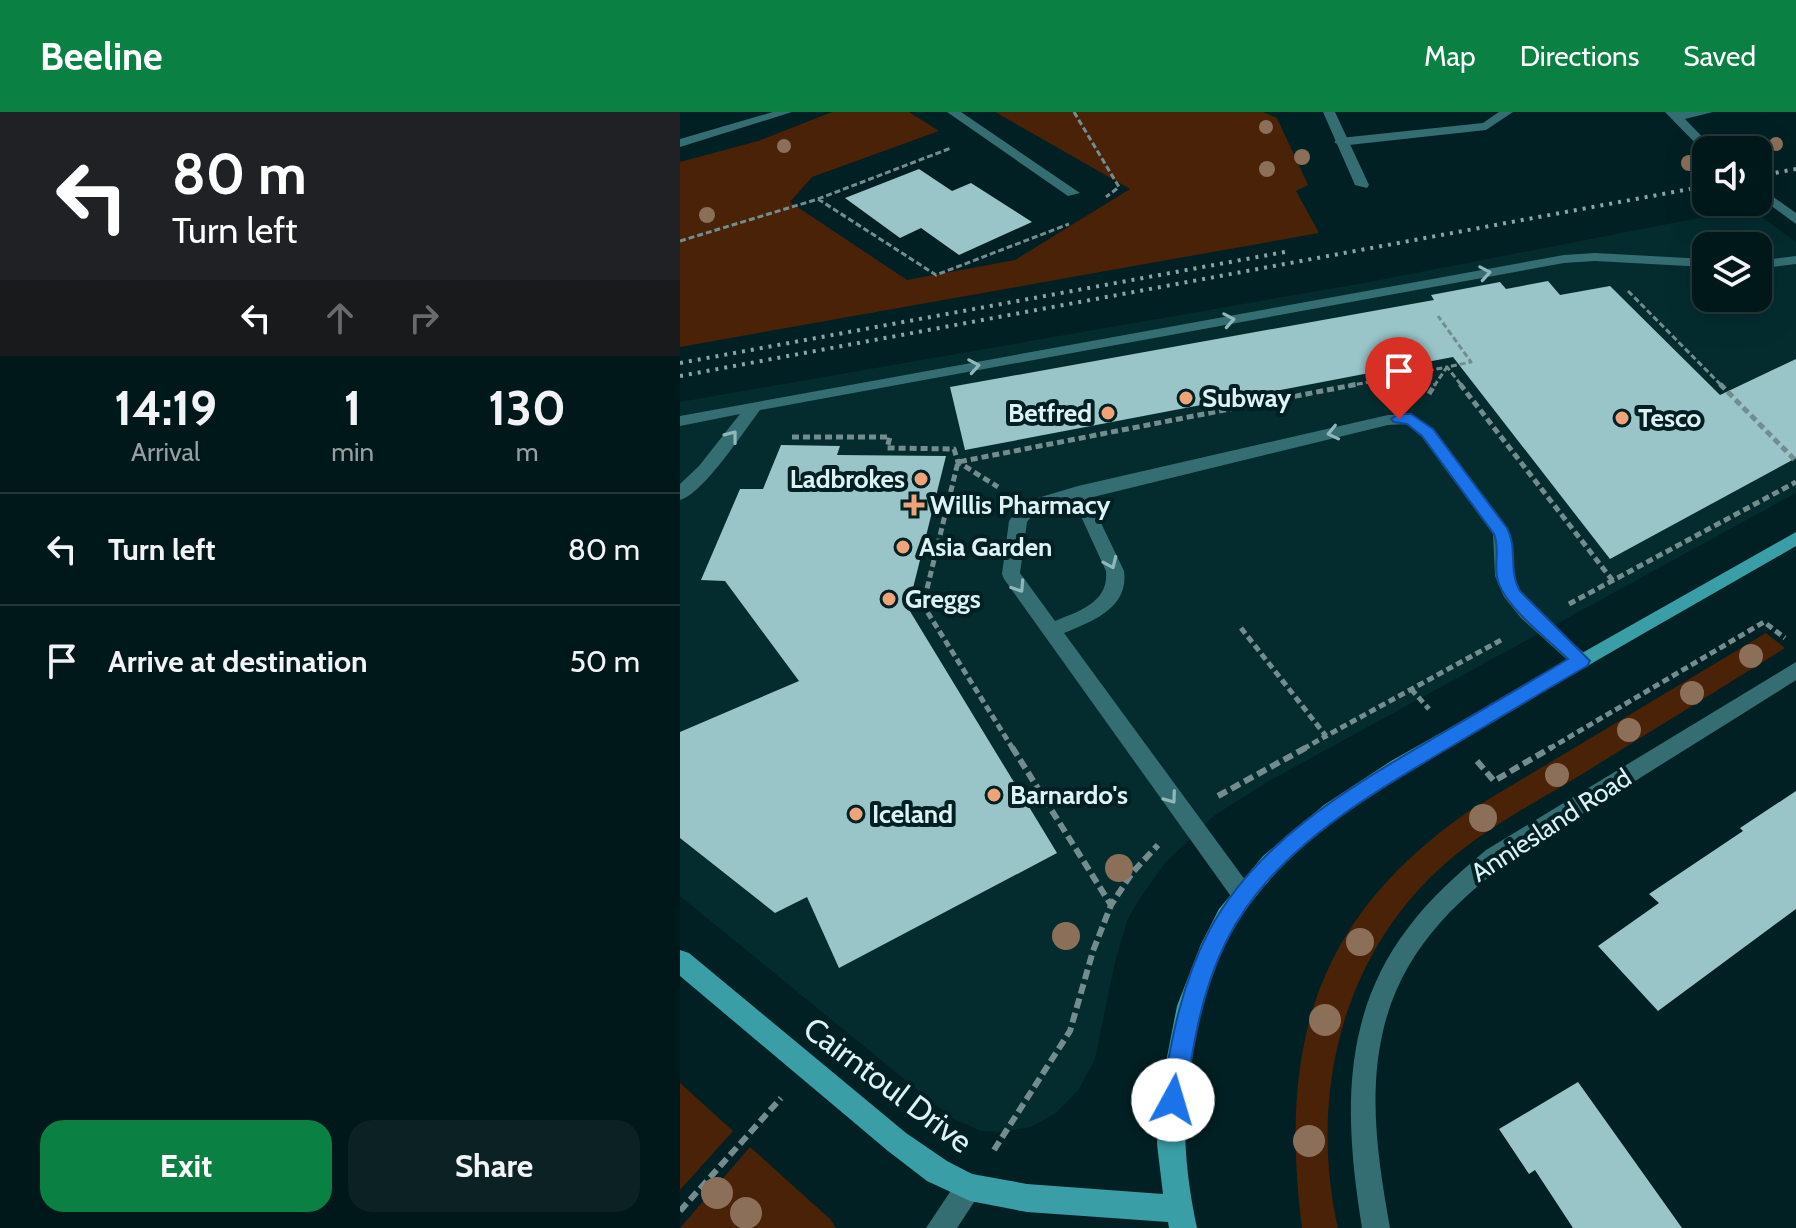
<!DOCTYPE html>
<html lang="en">
<head>
<meta charset="utf-8">
<style>
  body { margin:0; font-family:Cabin,sans-serif; background:#0b2123; color:#f1f3f6; height:100vh; display:flex; flex-direction:column; font-size:30px; white-space:nowrap }
  * { box-sizing:border-box; margin:0 }
  p { font-size:26px; color:#96a0a2 }
  .icon { flex:none; width:44px; height:44px; fill:none; stroke:currentColor; stroke-width:2; stroke-linecap:round; stroke-linejoin:round }
  .map { position:relative; flex:1; overflow:hidden }
  .panel { display:flex; flex-direction:column; background:#01181a; width:680px }
  .panel>* { flex:none }
  .banner { background:#202124; color:#fff; overflow:hidden }
  .buttons { position:absolute; left:1012px; top:24px; display:grid; gap:16px }
  .buttons a { display:grid; place-items:center; width:80px; height:80px; border-radius:16px; background:#01181a; box-shadow:0 8px 32px #0002,0 0 0 2px #233739; font-size:40px }
  .pin { position:absolute; display:grid; place-items:center; width:68px; height:68px; color:#fff; margin:-82px -34px; border-radius:50% 50% 50% 0; rotate:-45deg; box-shadow:0 0 8px #0007 }
  .pin .icon { rotate:45deg }
  .me { position:absolute; width:88px; margin:-44px; rotate:6deg; stroke-linejoin:round; filter:drop-shadow(0 0 6px #0008) }
  .turn { display:flex; align-items:center; gap:28px; height:168px; padding:0 40px; font-size:36px }
  .turn .icon { width:104px; height:104px; stroke-width:2.5 }
  .turn b { display:block; font-size:56px; line-height:68px }
  .lanes { display:flex; align-items:center; height:76px; padding:0 40px; background:#0003; justify-content:center; gap:40px; direction:ltr }
  .lanes .off { opacity:.35 }
  .eta { display:flex; justify-content:space-evenly; align-items:center; height:136px; text-align:center }
  .eta b { font-size:48px; font-weight:800; line-height:56px }
  .action { display:flex; gap:16px; margin-top:auto; padding:16px 40px }
  .action a { flex:1; height:92px; border-radius:24px; background:#0b8043; color:#fff; font-size:32px; font-weight:800; line-height:92px; text-align:center }
  .action a+a { background:#0b2123; color:#f1f3f6 }
  ul { padding:0; list-style:none }
  li { display:flex; align-items:center; gap:24px; height:112px; padding:0 40px; border-top:2px solid #233739 }
  li div { flex:1 }
  li b { display:block; font-size:30px }
  li em { font-style:normal }
  header { display:flex; align-items:center; gap:48px; box-sizing:border-box; height:112px; padding:0 40px; background:#0b8043; color:#fff }
  header strong { font-size:38px }
  nav { display:flex; gap:44px; margin-inline-start:auto; font-size:28px }
  main { display:flex; flex:1; min-height:0 }
  .map>svg:first-child { display:block }
  .built { fill:#042c2f; fill-rule:evenodd }
  .green { fill:#4a2208 }
  .building { fill:#99c5c9 }
  .lines { fill:none; stroke-linecap:round; stroke-linejoin:round }
  .path-far2 { stroke:#738d8f; stroke-width:3; stroke-dasharray:6 3; stroke-linecap:butt }
  .path-far1 { stroke:#738d8f; stroke-width:5; stroke-dasharray:7 4; stroke-linecap:butt }
  .path { stroke:#738d8f; stroke-width:6; stroke-dasharray:10 5; stroke-linecap:butt }
  .lane { fill:#346e73; fill-rule:evenodd }
  .street { fill:#346e73; fill-rule:evenodd }
  .secondary { fill:#399ea6; fill-rule:evenodd }
  .rail { stroke:#8ba4a6; stroke-width:4; stroke-dasharray:3 6; stroke-linecap:butt }
  .tree { fill:#8b6f59 }
  .oneway { stroke:#90b7ba }
  .route { fill:#1a73e8; stroke:#114b97; stroke-width:2 }
  .poi-dot { fill:#efa378; stroke:#012023; stroke-width:3 }
  .labels { text-anchor:middle; stroke-width:8; stroke-linejoin:round; paint-order:stroke }
  .poi-label { font-size:26px; font-weight:bold; fill:#dcf2f4; stroke:#012023; text-anchor:start }
  .street-label { font-size:26px; fill:#dcf2f4; stroke:#012023 }
  .near-street-label { font-size:32px; fill:#dcf2f4; stroke:#012023 }
</style>
</head>
<body>
<header>
<strong>Beeline</strong>
<nav><a>Map</a><a>Directions</a><a>Saved</a></nav>
</header>
<main>
<section class="panel">
<div class="banner">
<div class="turn"><svg class="icon" aria-label="left" viewBox="0 0 24 24"><path d="M17 20v-9H6M10 6l-5 5 5 5"/></svg><div><b>80 m</b>Turn left</div></div>
<div class="lanes"><svg class="icon" aria-label="left" viewBox="0 0 24 24"><path d="M17 20v-9H6M10 6l-5 5 5 5"/></svg><svg class="icon off" aria-label="ahead" viewBox="0 0 24 24"><path d="M12 20V5M6 11l6-6 6 6"/></svg><svg class="icon off" aria-label="right" viewBox="0 0 24 24"><path d="M7 20v-9h11M14 6l5 5-5 5"/></svg></div>
</div>
<div class="eta">
<div><b>14:19</b><p>Arrival</p></div>
<div><b>1</b><p>min</p></div>
<div><b>130</b><p>m</p></div>
</div>
<ul>
<li><svg class="icon" aria-label="left" viewBox="0 0 24 24"><path d="M17 20v-9H6M10 6l-5 5 5 5"/></svg><div><b>Turn left</b></div><em>80 m</em></li>
<li><svg class="icon" aria-label="arrive" viewBox="0 0 24 24"><path d="M6 21V4h12l-3 4 3 4H6"/></svg><div><b>Arrive at destination</b></div><em>50 m</em></li>
</ul>
<div class="action"><a>Exit</a><a>Share</a></div>
</section>
<div class="map">
<svg width="1116" height="1116" viewBox="0 0 1116 1116">
  <rect width="100%" height="100%" fill="#012023"/>
  <path class="built" d="M 1070,96 L 1116,130 L 1116,381 L 589,669 L 535,703 L 485,751 L 458,789 L 447,809 L 435,850 L 415,947 L 399,977 L 376,1001 L 351,1015 L 322,1020 L 301,1019 L 272,1006 L 0,784 L 0,290 L 689,170 ZM 1026,134 L 1078,134 L 1078,186 L 1026,186 Z"/>
  <path class="green" d="M 152,0 L 229,0 L 259,19 L 132,65 L 110,90 L 227,168 L 335,148 L 450,77 L 315,0 L 583,0 L 597,6 L 628,73 L 616,79 L 639,121 L 0,235 L 0,50 L 78,29 Z
    M 1086,521 L 1105,536 C 1038,578 971,619 904,661 C 858,689 807,715 767,750 C 662,841 628,983 658,1116 L 622,1116 C 599,934 634,807 789,699 Z
    M 0,971 L 53,1019 L 0,1078 Z
    M 70,1035 L 150,1107 L 156,1116 L 0,1116 Z"/>
  <path class="building" d="M 239,57 L 272,79 L 291,71 L 352,110 L 279,143 L 241,116 L 220,126 L 165,86 Z
    M 868,169 L 880,183 L 930,174 L 1040,283 L 1116,247 L 1116,346 L 930,447 L 773,245 L 285,338 L 270,275 L 754,188 L 751,183 L 820,170 L 826,177 Z
    M 101,333 L 160,334 L 157,343 L 266,344 L 228,496 L 377,741 L 159,856 L 127,785 L 95,801 L 0,726 L 0,620 L 119,569 L 45,469 L 21,468 L 60,377 L 83,377 Z
    M 1116,679 L 1116,797 L 978,899 L 918,834 L 979,791 L 969,782 L 1063,719 L 1060,716 Z
    M 898,970 L 955,1050 L 1002,1116 L 893,1116 L 855,1058 L 849,1062 L 819,1017 Z"/>
  <g class="lines">
    <path class="path-far2" d="M 394,0 L 439,75 L 426,85
      M 138,87 L 256,163 L 389,112
      M 0,129 L 138,87 L 271,36
      M 948,179 L 1042,274
      M 668,274 L 767,255 L 782,274
      M 754,274 L 767,255 L 791,250 L 758,204"/>
    <path class="path-far1" d="M 780,272 L 933,469
      M 1040,272 L 1116,349
      M 749,282 L 755,272
      M 112,325 L 210,325 L 207,336 L 274,337 L 278,350 L 318,375
      M 889,492 L 1116,370
      M 561,516 L 646,624 L 823,527
      M 731,577 L 749,597
      M 333,637 L 243,493 L 278,350 L 678,272
      M 623,637 L 646,624
      M 869,637 L 1084,510 L 1105,526"/>
    <path class="path" d="M 332,635 L 431,793
      M 797,649 L 814,669 L 872,635
      M 538,684 L 627,635
      M 314,1038 L 390,919 L 413,839 L 431,793 L 452,761 L 478,733
      M 0,1099 L 101,986"/>
    <path class="lane" d="M 267,0 L 281,0 L 400,81 L 388,84 Z
      M 643,0 L 655,0 L 689,73 L 687,76 L 675,73 Z
      M 915,141 L 1026,147 L 1026,155 L 915,149 L 884,151 L 80,298 C 64,319 23,382 0,388 L 0,372 L 19,354 L 60,302 L 0,314 L 0,304 L 884,143 Z
      M 1116,144 L 1116,152 L 1078,157 L 1078,149 Z
      M 731,302 L 754,317 L 827,416 C 836,432 830,448 834,465 C 841,493 887,525 908,544 L 911,549 L 908,554 L 894,554 L 841,506 L 824,485 L 815,464 L 813,422 L 742,325 L 727,312 L 708,313 L 409,386 L 444,459 C 449,496 413,509 384,521 L 571,776 L 575,783 L 571,790 L 563,793 L 555,790 L 324,467 L 322,462 L 329,409 L 344,390 L 398,374 L 708,303 ZM 394,389 L 426,459 C 429,490 400,499 375,509 L 340,461 L 347,410 L 356,399 Z"/>
    <path class="street" d="M 93,0 L 112,0 L 0,35 L 0,27 Z
      M 819,0 L 833,0 L 806,18 L 660,34 L 654,30 L 660,26 L 803,11 Z
      M 985,0 L 1033,0 L 1005,7 L 1035,38 L 1025,41 Z
      M 1078,74 L 1116,101 L 1116,112 L 1078,84 Z
      M 1116,550 L 1116,568 C 1058,605 999,641 941,678 C 847,736 736,795 705,911 C 687,979 698,1048 710,1116 L 682,1116 C 665,1010 659,906 728,816 C 750,786 778,762 806,738 Z
      M 290,1061 L 300,1065 L 304,1075 L 277,1116 L 246,1116 L 280,1065 Z"/>
    <path class="secondary" d="M 1116,420 L 1116,434 C 1018,491 919,546 822,604 C 728,660 617,716 557,811 C 537,842 526,877 517,912 C 500,981 502,1047 517,1116 L 489,1116 L 488,1110 L 347,1100 L 290,1089 L 247,1069 L 208,1039 L 0,864 L 0,838 L 9,841 L 226,1021 L 267,1049 L 292,1062 L 347,1072 L 483,1082 L 477,1032 L 478,991 L 497,894 L 521,832 L 539,797 L 583,744 L 644,693 L 711,649 Z"/>
    <path class="rail" d="M 1078,64 L 1116,57
      M 0,251 L 610,139
      M 0,264 L 1026,74"/>
  </g>
  <g class="tree">
    <circle cx="586" cy="15" r="7"/>
    <circle cx="1096" cy="32" r="7"/>
    <circle cx="104" cy="34" r="7"/>
    <circle cx="622" cy="45" r="8"/>
    <circle cx="1009" cy="51" r="8"/>
    <circle cx="587" cy="57" r="8"/>
    <circle cx="27" cy="103" r="8"/>
    <circle cx="1071" cy="544" r="12"/>
    <circle cx="1012" cy="581" r="12"/>
    <circle cx="949" cy="618" r="12"/>
    <circle cx="877" cy="663" r="12"/>
    <circle cx="803" cy="706" r="14"/>
    <circle cx="439" cy="756" r="14"/>
    <circle cx="386" cy="824" r="14"/>
    <circle cx="680" cy="830" r="14"/>
    <circle cx="645" cy="908" r="16"/>
    <circle cx="629" cy="1029" r="16"/>
    <circle cx="37" cy="1081" r="16"/>
    <circle cx="66" cy="1101" r="16"/>
  </g>
  <defs><path id="oneway-chevron" d="M-2-3.5L2.5 0L-2 3.5" fill="none" stroke-width="1.6" stroke-linecap="round" stroke-linejoin="round" transform="scale(2)"/></defs>
  <g class="oneway">
    <use href="#oneway-chevron" transform="translate(805 161) rotate(-10)"/>
    <use href="#oneway-chevron" transform="translate(549 208) rotate(-10)"/>
    <use href="#oneway-chevron" transform="translate(294 254) rotate(-10)"/>
    <use href="#oneway-chevron" transform="translate(653 321) rotate(167)"/>
    <use href="#oneway-chevron" transform="translate(52 324) rotate(-52)"/>
    <use href="#oneway-chevron" transform="translate(431 451) rotate(66)"/>
    <use href="#oneway-chevron" transform="translate(339 475) rotate(57)"/>
    <use href="#oneway-chevron" transform="translate(491 686) rotate(54)"/>
  </g>
  <path class="route" d="M 731,302 L 753,317 L 827,416 C 838,436 828,459 840,479 L 910,549 L 907,554 C 862,580 817,607 772,634 C 688,684 590,739 546,830 C 521,880 513,934 505,988 L 501,996 L 493,1000 L 485,996 L 481,988 C 491,930 501,872 529,819 C 576,730 667,677 752,627 C 797,601 843,574 888,547 C 868,527 829,498 819,472 C 812,457 821,438 814,422 L 742,324 L 727,312 L 714,310 L 711,307 L 719,302 Z"/>
  <g class="poi-dot">
    <circle cx="506" cy="286" r="8"/>
    <circle cx="428" cy="301" r="8"/>
    <circle cx="942" cy="306" r="8"/>
    <circle cx="241" cy="367" r="8"/>
    <path d="M230 381h8v8h8v8h-8v8h-8v-8h-8v-8h8z"/>
    <circle cx="223" cy="435" r="8"/>
    <circle cx="209" cy="487" r="8"/>
    <circle cx="314" cy="683" r="8"/>
    <circle cx="176" cy="702" r="8"/>
  </g>
  <g class="labels">
    <g class="poi-label">
      <text x="522" y="295">Subway</text>
      <text x="412" y="310" text-anchor="end">Betfred</text>
      <text x="958" y="315">Tesco</text>
      <text x="225" y="376" text-anchor="end">Ladbrokes</text>
      <text x="250" y="402">Willis Pharmacy</text>
      <text x="239" y="444">Asia Garden</text>
      <text x="225" y="496">Greggs</text>
      <text x="330" y="692">Barnardo's</text>
      <text x="192" y="711">Iceland</text>
    </g>
    <g class="street-label">
      <text transform="translate(871 713) rotate(-33)" y="9">Anniesland Road</text>
    </g>
    <g class="near-street-label">
      <text transform="translate(208 973) rotate(37)" y="11">Cairntoul Drive</text>
    </g>
  </g>
</svg>
<div class="buttons">
<a><svg class="icon" aria-label="sound" viewBox="0 0 24 24"><path d="M4 9h4l5-4v14l-5-4H4zM17 9q2 3 0 6"/></svg></a>
<a><svg class="icon" aria-label="layers" viewBox="0 0 24 24"><path d="M12 4l9 5-9 5-9-5zM3 14l9 5 9-5"/></svg></a>
</div>
<div class="pin" style="left:719px;top:307px;background:#d93025"><svg class="icon" aria-label="arrive" viewBox="0 0 24 24"><path d="M6 21V4h12l-3 4 3 4H6"/></svg></div>
<svg class="me" style="left:493px;top:988px" viewBox="-20 -20 40 40"><circle r="19" fill="#fff"/><path d="M0-13L10 11 0 6-10 11z" fill="#1a73e8"/></svg>
</div>
</main>
</body>
</html>
